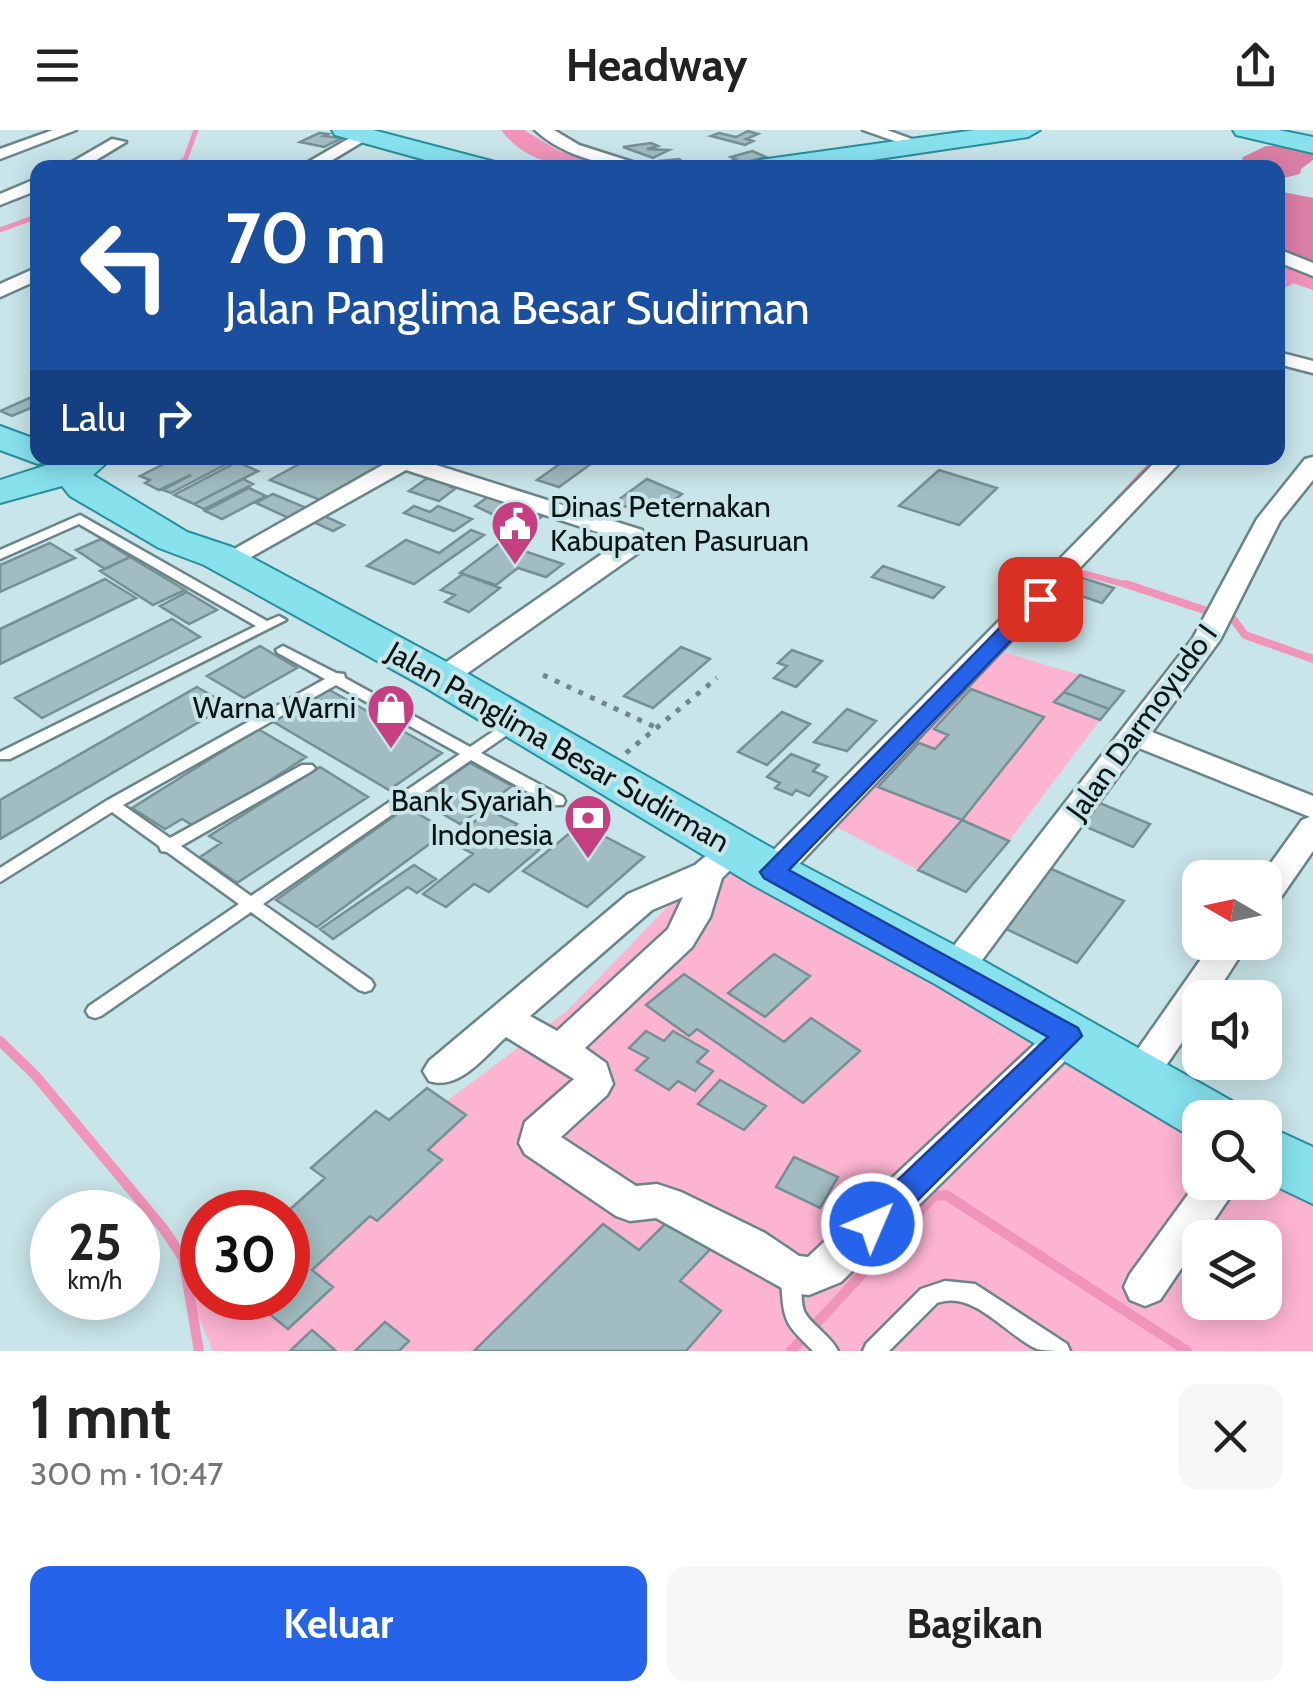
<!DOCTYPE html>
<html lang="id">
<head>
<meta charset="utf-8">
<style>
  body { margin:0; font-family:Cabin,sans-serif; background:#f6f6f6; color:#222; height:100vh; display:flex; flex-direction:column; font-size:38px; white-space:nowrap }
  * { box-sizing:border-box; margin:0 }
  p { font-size:32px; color:#767676 }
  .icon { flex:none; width:55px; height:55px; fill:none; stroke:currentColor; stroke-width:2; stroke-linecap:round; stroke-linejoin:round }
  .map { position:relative; height:1221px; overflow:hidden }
  .side { display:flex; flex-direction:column; background:#fff; flex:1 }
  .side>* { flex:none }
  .guide { position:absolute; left:30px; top:30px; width:1255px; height:305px; border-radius:20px; box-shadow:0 5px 25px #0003; background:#1a4fa0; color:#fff; overflow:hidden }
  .needle { width:65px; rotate:279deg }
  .fabs { position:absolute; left:1182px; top:730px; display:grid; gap:20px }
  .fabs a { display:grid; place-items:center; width:100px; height:100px; border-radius:20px; background:#fff; box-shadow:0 5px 25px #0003; font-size:50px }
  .speed { position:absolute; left:30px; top:1060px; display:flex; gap:20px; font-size:50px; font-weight:700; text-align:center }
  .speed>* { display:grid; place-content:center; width:130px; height:130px; border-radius:50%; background:#fff; box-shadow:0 5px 25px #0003; line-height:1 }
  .speed small { font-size:25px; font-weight:400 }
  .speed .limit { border:15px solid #d22; background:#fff; color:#111 }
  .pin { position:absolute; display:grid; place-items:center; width:85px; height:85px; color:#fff; margin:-42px; border-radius:20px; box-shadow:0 5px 15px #0006 }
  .me { position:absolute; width:110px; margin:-55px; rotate:45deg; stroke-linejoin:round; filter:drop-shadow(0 0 8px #0008) }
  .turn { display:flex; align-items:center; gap:35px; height:210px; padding:0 30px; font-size:45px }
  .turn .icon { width:130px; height:130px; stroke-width:2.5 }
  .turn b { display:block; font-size:70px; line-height:85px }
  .then { display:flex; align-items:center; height:95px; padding:0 30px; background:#0003; gap:20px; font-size:38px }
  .round { display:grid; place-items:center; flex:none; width:105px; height:105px; border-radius:20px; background:#f6f6f6 }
  .headline { display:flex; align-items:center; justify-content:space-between; height:170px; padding:0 30px }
  h1 { font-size:60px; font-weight:800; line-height:75px }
  .cta { display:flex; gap:20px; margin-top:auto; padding:20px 30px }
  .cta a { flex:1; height:115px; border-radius:20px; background:#2563eb; color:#fff; font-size:40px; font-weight:800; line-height:115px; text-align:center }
  .cta a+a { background:#f6f6f6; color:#222 }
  header { display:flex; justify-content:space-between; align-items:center; height:130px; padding:0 30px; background:#fff; font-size:45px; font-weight:800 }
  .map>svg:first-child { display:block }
  .green { fill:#fdb4d0; fill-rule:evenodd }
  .forest { fill:#db80a5 }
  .water { fill:#f194ba }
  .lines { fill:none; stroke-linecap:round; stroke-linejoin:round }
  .stream-far3 { stroke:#f194ba; stroke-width:5 }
  .stream-far2 { stroke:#f194ba; stroke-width:6 }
  .stream-far1 { stroke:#f194ba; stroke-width:8 }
  .stream { stroke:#f194ba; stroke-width:10 }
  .river { fill:#f194ba; fill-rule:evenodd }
  .building { fill:#a1bdc1; stroke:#759095; stroke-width:2.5 }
  .service-casing { stroke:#6a8589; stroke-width:5 }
  .minor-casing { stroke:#6a8589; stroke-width:5 }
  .primary-casing { stroke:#278e9b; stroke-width:4 }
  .path { stroke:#718688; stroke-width:5; stroke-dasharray:5 8; stroke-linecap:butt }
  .service { fill:#fff; fill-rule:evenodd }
  .minor { fill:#fff; fill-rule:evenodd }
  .primary { fill:#87e2ee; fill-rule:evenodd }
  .route { fill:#2563eb; stroke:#184099; stroke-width:2.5 }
  .labels { text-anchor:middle; stroke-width:8; stroke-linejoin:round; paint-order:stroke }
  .poi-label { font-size:30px; fill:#0a1516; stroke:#c8e5e9; text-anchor:end }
  .street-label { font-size:30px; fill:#0a1516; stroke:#c8e5e9 }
</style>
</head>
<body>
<header><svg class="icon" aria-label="menu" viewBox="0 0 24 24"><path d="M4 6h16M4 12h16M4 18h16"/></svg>Headway<svg class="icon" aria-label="share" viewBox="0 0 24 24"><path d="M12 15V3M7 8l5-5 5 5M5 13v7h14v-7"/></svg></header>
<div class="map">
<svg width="1313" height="1221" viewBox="0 0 1313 1221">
  <rect width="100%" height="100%" fill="#c8e5e9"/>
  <path class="green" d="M 992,519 L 1080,545 L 1057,573 L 1100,590 L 1009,711 L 962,691 L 918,740 L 825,691 Z
    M 730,712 L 1200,988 L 1200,1052 L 1265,1052 L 1265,1021 L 1313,1049 L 1313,1221 L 213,1221 L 189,1164 L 202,1154 L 202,1168 L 288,1168 L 288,1090 L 567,881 ZM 1200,1108 L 1265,1108 L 1265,1172 L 1200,1172 Z"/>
  <path class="forest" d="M 1266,16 L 1294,16 L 1313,22 L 1313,30 L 1301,39 L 1300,44 L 1280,49 L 1278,38 L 1248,37 L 1241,34 L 1243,27 Z
    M 1278,61 L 1313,68 L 1313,137 L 1278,126 Z"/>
  <path class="water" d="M 501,0 L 524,0 L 559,21 L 606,37 C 566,38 527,35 501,0 Z"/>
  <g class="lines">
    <path class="stream-far3" d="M 168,38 L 185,30 L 196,0
      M 0,100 L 38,86
      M 1278,158 L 1301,147"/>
    <path class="stream-far2" d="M 1099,390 L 1157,328
      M 1067,439 L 1135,457"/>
    <path class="stream-far1" d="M 1126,454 L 1234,490 L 1245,505 L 1313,529"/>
    <path class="stream" d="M 0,911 L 35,945 L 163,1098 L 183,1128 L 199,1221
      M 791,1221 L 934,1066 L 946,1065 L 1187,1221"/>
    <path class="river" d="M 1278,130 L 1313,141 L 1313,160 L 1278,148 Z"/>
  </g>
  <path class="building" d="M 748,1 L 758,4 L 746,9 L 753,11 L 745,15 L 711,6 L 719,3 L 736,7 Z
    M 319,3 L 328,4 L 324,6 L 342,8 L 324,17 L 300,12 Z
    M 651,13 L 658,16 L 647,19 L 669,20 L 653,28 L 623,17 Z
    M 752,21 L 766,27 L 739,34 L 731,31 L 736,29 L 731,27 Z
    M 874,26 L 906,38 L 862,38 L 851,33 Z
    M 679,29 L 689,36 L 656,38 L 649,32 Z
    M 36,265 L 38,275 L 12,286 L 0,281 Z
    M 176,328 L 231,328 L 236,329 L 171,363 L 163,360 L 191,345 L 159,360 L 145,353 L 150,350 L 140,346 Z
    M 310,328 L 380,328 L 390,331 L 323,371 L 270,350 Z
    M 568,328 L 595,331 L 559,357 L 537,350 Z
    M 237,332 L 258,341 L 194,374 L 174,365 Z
    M 939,340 L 997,358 L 959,395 L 899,376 Z
    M 433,344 L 457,352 L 451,357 L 456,358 L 439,371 L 409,361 Z
    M 243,349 L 253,354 L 204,379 L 194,374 Z
    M 647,349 L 682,364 L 661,380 L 644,374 L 636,380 L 614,373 Z
    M 249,358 L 266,366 L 222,389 L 205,381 Z
    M 494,363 L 548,382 L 520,403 L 510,405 L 497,401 L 509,392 L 475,376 Z
    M 273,364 L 311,380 L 293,390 L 256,373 Z
    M 414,376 L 430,382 L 438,376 L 472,389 L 454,401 L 404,383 Z
    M 320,384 L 344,395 L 333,401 L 309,390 Z
    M 471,400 L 484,405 L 414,454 L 367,436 L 406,410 L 439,423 Z
    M 101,409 L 130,427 L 105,439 L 76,420 Z
    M 50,413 L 75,428 L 0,462 L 0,435 Z
    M 500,413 L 563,434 L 546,447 L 518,438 L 496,455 L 460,443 Z
    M 130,427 L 185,460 L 153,475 L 100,441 Z
    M 883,436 L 944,457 L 933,468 L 872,447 Z
    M 463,444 L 500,458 L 469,482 L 445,472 L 455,465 L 441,460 Z
    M 1073,445 L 1114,458 L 1102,473 L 1060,459 Z
    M 105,449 L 136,468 L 0,534 L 0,499 Z
    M 187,462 L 217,480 L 189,494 L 160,476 Z
    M 172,489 L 200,507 L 42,588 L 15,568 Z
    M 260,516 L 297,538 L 244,568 L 207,546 Z
    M 681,517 L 710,529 L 653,578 L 624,566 Z
    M 792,520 L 822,531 L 796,557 L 774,548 L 787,536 L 778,533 Z
    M 1080,545 L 1124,561 L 1109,579 L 1064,562 Z
    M 197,557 L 228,575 L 0,709 L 0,670 Z
    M 326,558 L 442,623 L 389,660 L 272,591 Z
    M 971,559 L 1044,587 L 962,690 L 878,657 L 919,613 L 935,619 L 948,605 L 934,599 Z
    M 1064,562 L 1109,579 L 1100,590 L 1054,572 Z
    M 847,579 L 876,591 L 847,621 L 814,612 Z
    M 782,582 L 810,594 L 767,635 L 738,622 Z
    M 258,599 L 306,627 L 197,698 L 182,689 L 165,699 L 132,678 Z
    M 791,624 L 819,635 L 813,641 L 827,647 L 809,666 L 796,660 L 792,665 L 775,658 L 780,653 L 767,647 Z
    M 470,633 L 512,656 L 460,694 L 417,669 Z
    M 320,637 L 368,667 L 237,753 L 200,727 L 221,713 L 209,706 Z
    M 1095,671 L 1150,694 L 1133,717 L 1077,693 Z
    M 407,677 L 447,701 L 317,797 L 276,770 Z
    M 489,680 L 517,694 L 506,703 L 539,720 L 489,762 L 474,754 L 446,777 L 423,764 L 473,724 L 450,711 Z
    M 962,690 L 1009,711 L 966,762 L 918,740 Z
    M 581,694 L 644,727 L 587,777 L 523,741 Z
    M 414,735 L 436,749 L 417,763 L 408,757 L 333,809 L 320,799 Z
    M 1047,737 L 1124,771 L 1077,833 L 998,795 Z
    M 774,824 L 810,846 L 765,887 L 728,863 Z
    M 684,844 L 784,912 L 811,888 L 860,921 L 803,973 L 697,899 L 689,906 L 646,875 Z
    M 646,901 L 664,911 L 673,901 L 708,921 L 697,932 L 713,941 L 695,961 L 678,951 L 669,960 L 636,940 L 648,928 L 629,918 Z
    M 720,950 L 766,976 L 744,1000 L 698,974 Z
    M 427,958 L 466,985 L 428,1020 L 442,1030 L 377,1091 L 370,1086 L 312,1140 L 333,1157 L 288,1199 L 250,1168 L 288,1168 L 288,1082 L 241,1082 L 264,1063 L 287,1082 L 325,1048 L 311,1038 L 376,981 L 389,990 Z
    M 794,1027 L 838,1047 L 820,1078 L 776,1057 Z
    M 677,1082 L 718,1111 L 680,1151 L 721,1181 L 686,1221 L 474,1221 L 603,1094 L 639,1120 Z
    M 385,1192 L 409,1211 L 399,1221 L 355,1221 Z
    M 312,1200 L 336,1221 L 290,1221 Z"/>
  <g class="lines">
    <g class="service-casing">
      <path id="service" d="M 80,385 L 267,491 L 279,486 L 286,490 L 10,629 L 0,629 L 0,622 L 256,496 L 79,394 L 0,429 L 0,420 Z
        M 283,516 L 336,543 L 344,544 L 345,548 L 470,617 L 510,590 L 520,590 L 522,593 L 520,596 L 481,623 L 563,667 L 565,671 L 563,675 L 551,675 L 471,630 L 263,774 L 371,850 L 374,855 L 371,860 L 365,862 L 359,860 L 251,782 L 101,886 L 95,888 L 89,886 L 86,881 L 89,876 L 239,774 L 167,722 L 161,721 L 159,716 L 112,682 L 0,752 L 0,738 L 106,671 L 325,549 L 278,523 L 276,520 ZM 336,555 L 460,624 L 251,766 L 181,716 L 312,641 L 315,638 L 312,635 L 302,635 L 170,708 L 123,675 Z
        M 791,1135 L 799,1137 C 804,1151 799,1167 804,1181 C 810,1194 831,1206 838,1221 L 813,1221 C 791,1198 784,1196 782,1163 C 781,1153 780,1147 783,1137 Z
        M 945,1151 L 975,1154 L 1067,1214 L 1070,1221 C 1060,1221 1047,1221 1037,1219 C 1006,1205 973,1159 937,1173 L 889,1221 L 863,1221 L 866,1214 L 921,1159 Z"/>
    </g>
    <g class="minor-casing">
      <path id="minor" d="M 53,0 L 76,0 L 0,29 L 0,19 Z
        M 535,0 L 554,0 L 579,15 L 651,38 C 612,38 565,28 535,0 Z
        M 863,0 L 887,0 L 931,16 L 923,21 Z
        M 360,2 L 374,5 L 319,38 L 298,38 Z
        M 112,9 L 126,12 L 83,38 L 62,38 Z
        M 444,22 L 452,27 C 442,38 429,38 414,38 Z
        M 38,48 L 38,60 L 0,75 L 0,64 Z
        M 1278,119 L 1313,133 L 1313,146 L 1278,132 Z
        M 38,137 L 38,150 L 0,167 L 0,154 Z
        M 1278,222 L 1313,231 L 1313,243 L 1278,234 Z
        M 1313,327 L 1313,350 L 1280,391 L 1220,510 L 1152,602 L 1313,666 L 1313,721 L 1277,773 L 1265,777 L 1265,748 L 1260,748 L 1302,690 L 1310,687 L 1139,618 L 968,849 L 955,853 L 942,849 L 937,840 L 942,831 L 1193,508 L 1257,389 L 1305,329 Z
        M 395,328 L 414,328 L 642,400 L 648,410 L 638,423 L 452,554 L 432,554 L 428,548 L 432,542 L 622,410 L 406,340 L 235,436 L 226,439 L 213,431 Z
        M 1159,328 L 1184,328 L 784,750 L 772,753 L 760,750 L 755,742 L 760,734 Z
        M 736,708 L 748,711 L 752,719 L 722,748 L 710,787 L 692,817 L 585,918 L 606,933 L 613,954 L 607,965 L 561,1007 L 636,1056 L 657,1054 L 681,1062 L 765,1103 L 799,1126 L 808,1127 L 1055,895 L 1068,891 L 1081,895 L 1086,905 L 1081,915 L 841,1152 L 809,1165 L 791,1163 L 656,1088 L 630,1091 L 616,1086 L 525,1024 L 519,1013 L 525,992 L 574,949 L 506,907 C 485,926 459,961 429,951 L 423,941 L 429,931 L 628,764 L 695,735 L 724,711 ZM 683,767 L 668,799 L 557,901 L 530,886 L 652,780 Z
        M 1213,812 L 1249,812 L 1213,868 L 1200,868 L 1200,886 L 1152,956 L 1139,961 L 1126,956 L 1120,946 L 1126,936 Z
        M 1200,1048 L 1200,1052 L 1240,1052 L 1160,1170 L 1145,1176 L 1130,1170 L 1124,1157 L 1130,1144 Z"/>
    </g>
    <g class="primary-casing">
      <path id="primary" d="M 332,0 L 373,0 L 495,32 L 499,38 L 454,38 L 335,5 Z
        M 975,0 L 1040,0 L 1028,7 L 818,38 L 747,38 L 760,30 Z
        M 1233,0 L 1279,0 L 1313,7 L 1313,23 L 1236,5 Z
        M 0,296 L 38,310 L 38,328 L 53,328 L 38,334 L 0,320 Z
        M 69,328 L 112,328 L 93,345 L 187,402 L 232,417 L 458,538 L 791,729 L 975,826 L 1232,971 L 1240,988 L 1200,988 L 1200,1009 L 1188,1005 L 935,854 L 753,755 L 426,558 L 204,435 L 159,418 L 70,366 L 62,356 L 0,373 L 0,350 Z
        M 1265,995 L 1313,1017 L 1313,1074 L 1265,1051 Z"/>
    </g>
    <path class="path" d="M 543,545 L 657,598
      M 626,623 L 717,548"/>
    <use href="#service" class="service"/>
    <use href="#minor" class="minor"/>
    <use href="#primary" class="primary"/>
  </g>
  <path class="route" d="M 1040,463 L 1050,469 L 1047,473 L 789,740 L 1078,898 L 1082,906 L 884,1104 L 872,1108 L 861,1104 L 857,1094 L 861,1085 L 1048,907 L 764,748 L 760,742 L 1033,464 Z"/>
  <defs>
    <g id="civic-pin" transform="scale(2.5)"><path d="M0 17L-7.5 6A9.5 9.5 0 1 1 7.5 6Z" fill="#c64081" stroke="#c8e5e9"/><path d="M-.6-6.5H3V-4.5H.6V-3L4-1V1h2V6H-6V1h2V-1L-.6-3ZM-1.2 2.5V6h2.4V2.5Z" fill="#fff"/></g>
    <g id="shop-pin" transform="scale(2.5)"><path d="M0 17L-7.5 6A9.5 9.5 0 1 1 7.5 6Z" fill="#c64081" stroke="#c8e5e9"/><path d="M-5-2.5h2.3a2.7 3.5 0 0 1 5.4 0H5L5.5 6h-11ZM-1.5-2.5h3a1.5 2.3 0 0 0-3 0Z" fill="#fff"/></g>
    <g id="bank-pin" transform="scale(2.5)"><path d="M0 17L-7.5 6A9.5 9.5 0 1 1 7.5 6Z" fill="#c64081" stroke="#c8e5e9"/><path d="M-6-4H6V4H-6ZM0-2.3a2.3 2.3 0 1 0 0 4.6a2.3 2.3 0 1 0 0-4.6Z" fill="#fff"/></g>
  </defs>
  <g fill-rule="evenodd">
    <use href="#civic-pin" x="515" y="394"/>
    <use href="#shop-pin" x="391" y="578"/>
    <use href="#bank-pin" x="588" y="688"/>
  </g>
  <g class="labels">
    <g class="poi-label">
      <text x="550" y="387" text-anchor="start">Dinas Peternakan<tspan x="550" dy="34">Kabupaten Pasuruan</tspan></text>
      <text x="356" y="588">Warna Warni</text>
      <text x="553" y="681">Bank Syariah<tspan x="553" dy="34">Indonesia</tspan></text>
    </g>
    <g class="street-label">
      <text transform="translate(1142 592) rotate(-54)" y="10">Jalan Darmoyudo I</text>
      <text transform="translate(558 617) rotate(30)" y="10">Jalan Panglima Besar Sudirman</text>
    </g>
  </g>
</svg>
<div class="fabs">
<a><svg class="needle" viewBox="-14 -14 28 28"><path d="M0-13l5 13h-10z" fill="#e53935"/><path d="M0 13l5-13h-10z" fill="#767676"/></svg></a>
<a><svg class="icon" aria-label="sound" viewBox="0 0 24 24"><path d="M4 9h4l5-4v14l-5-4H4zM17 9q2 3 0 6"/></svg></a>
<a><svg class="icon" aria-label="search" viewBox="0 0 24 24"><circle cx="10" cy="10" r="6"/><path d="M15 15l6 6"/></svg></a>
<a><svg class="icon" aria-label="layers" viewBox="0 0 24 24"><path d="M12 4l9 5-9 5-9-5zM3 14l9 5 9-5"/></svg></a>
</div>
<div class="speed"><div>25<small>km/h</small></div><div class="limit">30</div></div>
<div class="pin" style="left:1040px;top:469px;background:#d93025"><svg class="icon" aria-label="arrive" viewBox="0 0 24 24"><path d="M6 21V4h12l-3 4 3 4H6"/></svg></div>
<svg class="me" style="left:872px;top:1094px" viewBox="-20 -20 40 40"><circle r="17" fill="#2563eb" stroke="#fff" stroke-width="3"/><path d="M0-11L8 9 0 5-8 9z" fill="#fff"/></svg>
<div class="guide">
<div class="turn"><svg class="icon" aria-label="left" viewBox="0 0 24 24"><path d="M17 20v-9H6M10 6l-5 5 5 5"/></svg><div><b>70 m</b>Jalan Panglima Besar Sudirman</div></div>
<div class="then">Lalu<svg class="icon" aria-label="right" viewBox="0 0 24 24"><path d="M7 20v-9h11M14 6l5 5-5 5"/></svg></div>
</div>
</div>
<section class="side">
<div class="headline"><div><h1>1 mnt</h1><p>300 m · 10:47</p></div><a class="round"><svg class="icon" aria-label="close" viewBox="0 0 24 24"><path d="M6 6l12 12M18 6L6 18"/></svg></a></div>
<div class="cta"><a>Keluar</a><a>Bagikan</a></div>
</section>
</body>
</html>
